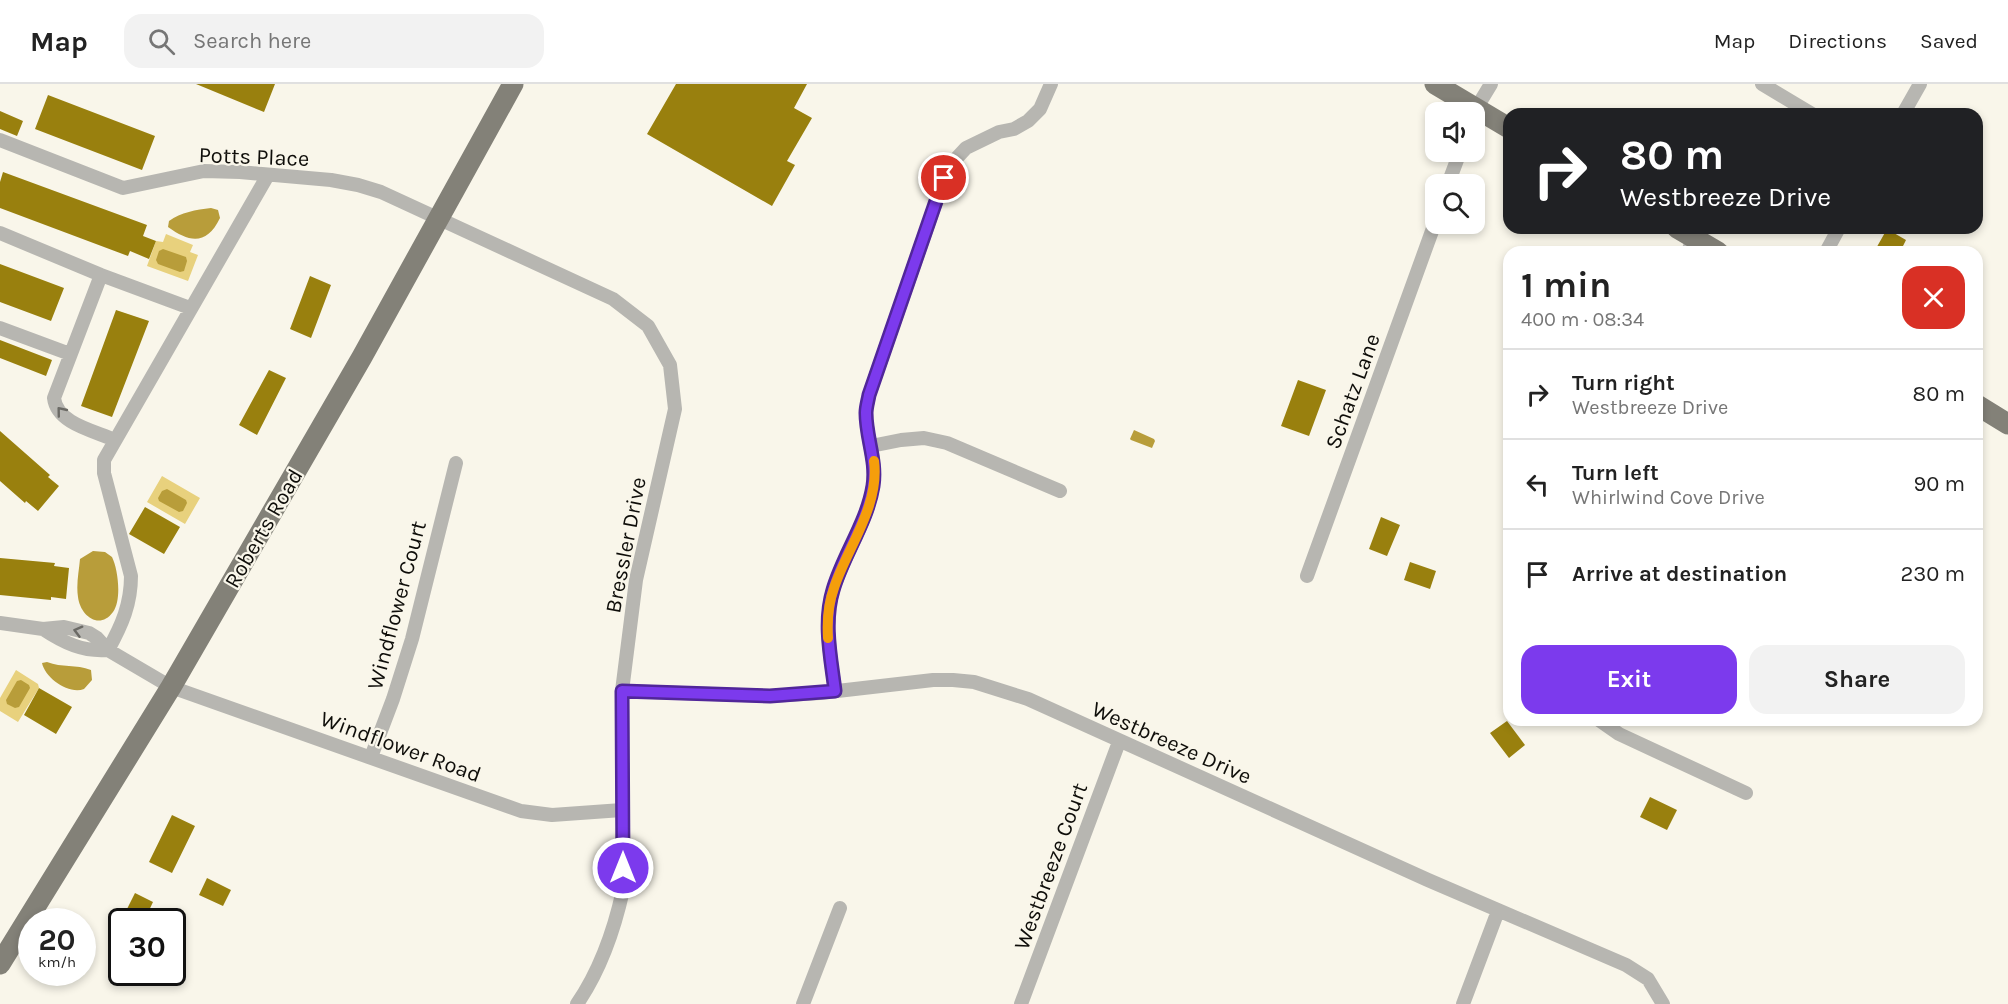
<!DOCTYPE html>
<html lang="en">
<head>
<meta charset="utf-8">
<style>
  body { margin:0; font-family:Karla,sans-serif; background:#f2f2f2; color:#222; height:100vh; display:flex; flex-direction:column; font-size:22px; white-space:nowrap }
  * { box-sizing:border-box; margin:0 }
  p { font-size:20px; color:#767676 }
  .icon { flex:none; width:33px; height:33px; fill:none; stroke:currentColor; stroke-width:2; stroke-linecap:round; stroke-linejoin:round }
  .map { position:relative; flex:1; overflow:hidden }
  .panel { position:absolute; left:1503px; top:162px; width:480px; height:480px; display:flex; flex-direction:column; background:#fff; border-radius:18px; box-shadow:0 3px 9px #0003 }
  .panel>* { flex:none }
  .top-card { position:absolute; left:1503px; top:24px; width:480px; height:126px; border-radius:18px; box-shadow:0 3px 9px #0003; background:#202124; color:#fff; overflow:hidden }
  .controls { position:absolute; left:1425px; top:18px; display:grid; gap:12px }
  .controls a { display:grid; place-items:center; width:60px; height:60px; border-radius:12px; background:#fff; box-shadow:0 3px 9px #0003; font-size:30px }
  .speed { position:absolute; left:18px; top:824px; display:flex; gap:12px; font-size:30px; font-weight:700; text-align:center }
  .speed>* { display:grid; place-content:center; width:78px; height:78px; border-radius:50%; background:#fff; box-shadow:0 3px 9px #0003; line-height:1 }
  .speed small { font-size:15px; font-weight:400 }
  .speed .limit { border:3px solid #111; border-radius:9px; background:#fff; color:#111 }
  .pin { position:absolute; display:grid; place-items:center; width:51px; height:51px; color:#fff; margin:-26px; border:3px solid #fff; border-radius:50%; box-shadow:0 2px 6px #0007 }
  .me { position:absolute; width:66px; margin:-33px; rotate:0deg; stroke-linejoin:round; filter:drop-shadow(0 0 4px #0008) }
  .turn { display:flex; align-items:center; gap:21px; height:126px; padding:0 18px; font-size:27px }
  .turn .icon { width:78px; height:78px; stroke-width:2.5 }
  .turn b { display:block; font-size:42px; line-height:51px }
  .round { display:grid; place-items:center; flex:none; width:63px; height:63px; border-radius:18px; background:#f2f2f2 }
  .summary { display:flex; align-items:center; justify-content:space-between; height:102px; padding:0 18px }
  h1 { font-size:36px; font-weight:700; line-height:45px }
  .action { display:flex; gap:12px; margin-top:auto; padding:12px 18px }
  .action a { flex:1; height:69px; border-radius:18px; background:#7c3aed; color:#fff; font-size:24px; font-weight:700; line-height:69px; text-align:center }
  .action a+a { background:#f2f2f2; color:#222 }
  ul { padding:0; list-style:none }
  li { display:flex; align-items:center; gap:18px; height:90px; padding:0 18px; border-top:2px solid #e0e0e0 }
  li div { flex:1 }
  li b { display:block; font-size:22px }
  li em { font-style:normal }
  header { display:flex; align-items:center; gap:36px; box-sizing:border-box; height:84px; padding:0 30px; background:#fff; border-bottom:2px solid #e0e0e0 }
  header strong { font-size:28px }
  nav { display:flex; gap:33px; margin-inline-start:auto; font-size:21px }
  .search { width:420px; height:54px; background:#f2f2f2; display:flex; align-items:center; gap:15px; box-sizing:border-box; padding:0 21px; border-radius:18px; color:#767676; font-size:22px }
  .map>svg:first-child { display:block }
  .green { fill:#e8d17d }
  .water { fill:#b89d3a }
  .building { fill:#99800e }
  .lines { fill:none; stroke-linecap:round; stroke-linejoin:round }
  .minor { stroke:#b7b6b1; stroke-width:14 }
  .primary { stroke:#838178; stroke-width:21 }
  .oneway { stroke:#6b6a65 }
  .route-casing { stroke:#51269a; stroke-width:15 }
  .route { stroke:#7c3aed; stroke-width:10 }
  .slow { stroke:#f59e0b; stroke-width:10 }
  .labels { text-anchor:middle; stroke-width:4.5; stroke-linejoin:round; paint-order:stroke }
  .street-label { font-size:22px; fill:#0e0d09; stroke:#f9f6ea }
</style>
</head>
<body>
<header>
<strong>Map</strong>
<div class="search"><svg class="icon" aria-label="search" viewBox="0 0 24 24"><circle cx="10" cy="10" r="6"/><path d="M15 15l6 6"/></svg>Search here</div>
<nav><a>Map</a><a>Directions</a><a>Saved</a></nav>
</header>
<div class="map">
<svg width="2008" height="920" viewBox="0 0 2008 920">
  <rect width="100%" height="100%" fill="#f9f6ea"/>
  <path class="green" d="M 166,150 L 193,161 L 190,168 L 198,171 L 188,197 L 147,182 L 156,157 L 163,158 Z
    M 162,392 L 200,414 L 185,440 L 147,418 Z
    M 16,586 L 38,600 L 39,604 L 18,638 L 0,627 L 0,614 Z"/>
  <path class="water" d="M 211,124 L 218,126 L 220,134 C 207,161 190,159 168,143 L 169,137 C 181,128 196,126 211,124 Z
    M 163,165 L 186,173 L 187,177 L 184,187 L 180,188 L 158,180 L 156,176 L 159,167 Z
    M 1134,346 L 1154,355 L 1155,357 L 1152,364 L 1131,356 L 1130,355 Z
    M 167,405 L 186,416 L 187,419 L 183,427 L 179,428 L 159,417 L 158,414 L 162,407 Z
    M 93,467 L 105,468 L 112,473 C 118,485 122,516 113,528 C 99,547 80,531 78,513 C 76,500 79,487 80,475 Z
    M 47,578 C 62,584 76,580 91,586 L 92,596 L 84,605 C 69,611 45,594 42,579 Z
    M 21,596 L 29,601 L 30,604 L 19,623 L 15,624 L 7,620 L 6,616 L 17,597 Z"/>
  <path class="building" d="M 196,0 L 275,0 L 264,28 Z
    M 676,0 L 807,0 L 794,24 L 812,34 L 787,77 L 795,81 L 772,122 L 647,50 Z
    M 48,11 L 155,52 L 142,86 L 35,45 Z
    M 0,27 L 23,37 L 17,52 L 0,45 Z
    M 3,88 L 147,141 L 143,152 L 156,157 L 149,175 L 130,167 L 128,172 L 0,124 L 0,98 Z
    M 1887,145 L 1906,156 L 1900,168 L 1874,168 Z
    M 0,180 L 64,204 L 51,237 L 0,218 Z
    M 310,192 L 331,201 L 311,254 L 290,245 Z
    M 116,226 L 149,237 L 112,333 L 81,322 Z
    M 0,256 L 52,276 L 46,292 L 0,274 Z
    M 269,286 L 286,294 L 257,351 L 239,341 Z
    M 1298,296 L 1326,306 L 1309,352 L 1281,342 Z
    M 0,347 L 50,391 L 48,393 L 59,402 L 38,427 L 26,417 L 25,419 L 0,397 Z
    M 145,423 L 180,443 L 164,470 L 129,450 Z
    M 1381,433 L 1400,441 L 1387,472 L 1369,465 Z
    M 0,474 L 55,479 L 54,482 L 69,484 L 66,515 L 51,513 L 51,516 L 0,511 Z
    M 1410,478 L 1436,487 L 1430,505 L 1404,496 Z
    M 39,604 L 72,623 L 56,650 L 24,631 Z
    M 1507,637 L 1525,661 L 1509,674 L 1490,649 Z
    M 1650,713 L 1677,726 L 1667,746 L 1640,733 Z
    M 172,731 L 195,742 L 172,789 L 149,778 Z
    M 207,794 L 231,806 L 223,822 L 199,811 Z
    M 135,809 L 153,818 L 144,837 L 121,837 Z"/>
  <g class="lines">
    <path class="minor" d="M 1762,0 L 1812,30
      M 1474,28 L 1491,0
      M 1903,30 L 1920,0
      M 0,56 L 123,104 L 204,87 L 240,88 L 331,96 L 358,101 L 381,108 L 613,215 L 648,242 L 670,281 L 675,325 L 636,496 L 622,607 L 623,806 C 614,847 601,885 577,920
      M 1448,100 L 1460,68
      M 0,149 L 101,191 L 190,224
      M 1688,168 L 1693,154
      M 1826,168 L 1839,144
      M 101,191 L 54,314 C 57,340 95,347 115,356
      M 0,244 L 70,270
      M 871,362 L 901,356 L 924,354 L 947,359 L 1060,407
      M 1307,492 L 1436,136
      M 0,539 L 43,545 L 64,543 L 89,549 L 97,554 L 108,566 L 171,603 L 521,727 L 552,731 L 622,726
      M 43,545 C 64,559 83,568 108,566
      M 108,566 C 122,541 131,520 131,492 L 104,389 L 104,376 L 268,91
      M 622,607 L 770,612 L 820,609 L 933,596 L 953,596 L 974,598 L 1028,615 L 1428,796 L 1626,881 L 1648,895 L 1663,920
      M 835,607 C 831,574 823,539 833,506 C 844,471 867,439 873,402 C 877,377 866,354 866,329 C 866,323 868,317 869,311 L 944,95 L 953,78 L 966,64 L 999,48 L 1014,45 L 1028,37 L 1040,25 L 1051,0
      M 1599,636 L 1619,650 L 1746,709
      M 371,673 L 393,615 L 412,555 L 456,379
      M 803,920 L 840,824
      M 1021,920 L 1119,658
      M 1463,920 L 1498,827"/>
    <path class="primary" d="M 1435,0 L 1509,44
      M 1677,144 L 1718,168
      M 1977,321 L 2008,340
      M 0,880 L 171,603 L 362,273 L 513,0"/>
  </g>
  <defs><path id="oneway-chevron" d="M-2-3.5L2.5 0L-2 3.5" fill="none" stroke-width="1.6" stroke-linecap="round" stroke-linejoin="round" transform="scale(1.5)"/></defs>
  <g class="oneway">
    <use href="#oneway-chevron" transform="translate(61 327) rotate(-129)"/>
    <use href="#oneway-chevron" transform="translate(78 547) rotate(-165)"/>
  </g>
  <g class="lines">
    <g class="route-casing">
      <path id="route" d="M 623,784 L 622,607 L 770,612 L 835,607 C 831,574 823,539 833,506 C 843,471 867,439 873,402 C 877,377 866,354 866,329 C 866,323 868,317 869,311 L 944,94"/>
    </g>
    <use href="#route" class="route"/>
    <path class="slow" d="M 828,554 C 827,537 828,520 834,504 C 847,464 880,422 874,377"/>
  </g>
  <g class="labels">
    <g class="street-label">
      <text transform="translate(254 72) rotate(2)" y="8">Potts Place</text>
      <text transform="translate(1352 307) rotate(-70)" y="8">Schatz Lane</text>
      <text transform="translate(263 444) rotate(-60)" y="8">Roberts Road</text>
      <text transform="translate(625 461) rotate(-79)" y="8">Bressler Drive</text>
      <text transform="translate(396 521) rotate(-75)" y="8">Windflower Court</text>
      <text transform="translate(1172 658) rotate(24)" y="8">Westbreeze Drive</text>
      <text transform="translate(401 662) rotate(20)" y="8">Windflower Road</text>
      <text transform="translate(1050 782) rotate(-70)" y="8">Westbreeze Court</text>
    </g>
  </g>
</svg>
<div class="controls">
<a><svg class="icon" aria-label="sound" viewBox="0 0 24 24"><path d="M4 9h4l5-4v14l-5-4H4zM17 9q2 3 0 6"/></svg></a>
<a><svg class="icon" aria-label="search" viewBox="0 0 24 24"><circle cx="10" cy="10" r="6"/><path d="M15 15l6 6"/></svg></a>
</div>
<div class="speed"><div>20<small>km/h</small></div><div class="limit">30</div></div>
<div class="pin" style="left:944px;top:94px;background:#d93025"><svg class="icon" aria-label="arrive" viewBox="0 0 24 24"><path d="M6 21V4h12l-3 4 3 4H6"/></svg></div>
<svg class="me" style="left:623px;top:784px" viewBox="-20 -20 40 40"><circle r="17" fill="#7c3aed" stroke="#fff" stroke-width="3"/><path d="M0-11L8 9 0 5-8 9z" fill="#fff"/></svg>
<div class="top-card">
<div class="turn"><svg class="icon" aria-label="right" viewBox="0 0 24 24"><path d="M7 20v-9h11M14 6l5 5-5 5"/></svg><div><b>80 m</b>Westbreeze Drive</div></div>
</div>
<section class="panel">
<div class="summary"><div><h1>1 min</h1><p>400 m · 08:34</p></div><a class="round" style="background:#d93025;color:#fff"><svg class="icon" aria-label="close" viewBox="0 0 24 24"><path d="M6 6l12 12M18 6L6 18"/></svg></a></div>
<ul>
<li><svg class="icon" aria-label="right" viewBox="0 0 24 24"><path d="M7 20v-9h11M14 6l5 5-5 5"/></svg><div><b>Turn right</b><p>Westbreeze Drive</p></div><em>80 m</em></li>
<li><svg class="icon" aria-label="left" viewBox="0 0 24 24"><path d="M17 20v-9H6M10 6l-5 5 5 5"/></svg><div><b>Turn left</b><p>Whirlwind Cove Drive</p></div><em>90 m</em></li>
<li><svg class="icon" aria-label="arrive" viewBox="0 0 24 24"><path d="M6 21V4h12l-3 4 3 4H6"/></svg><div><b>Arrive at destination</b></div><em>230 m</em></li>
</ul>
<div class="action"><a>Exit</a><a>Share</a></div>
</section>
</div>
</body>
</html>
